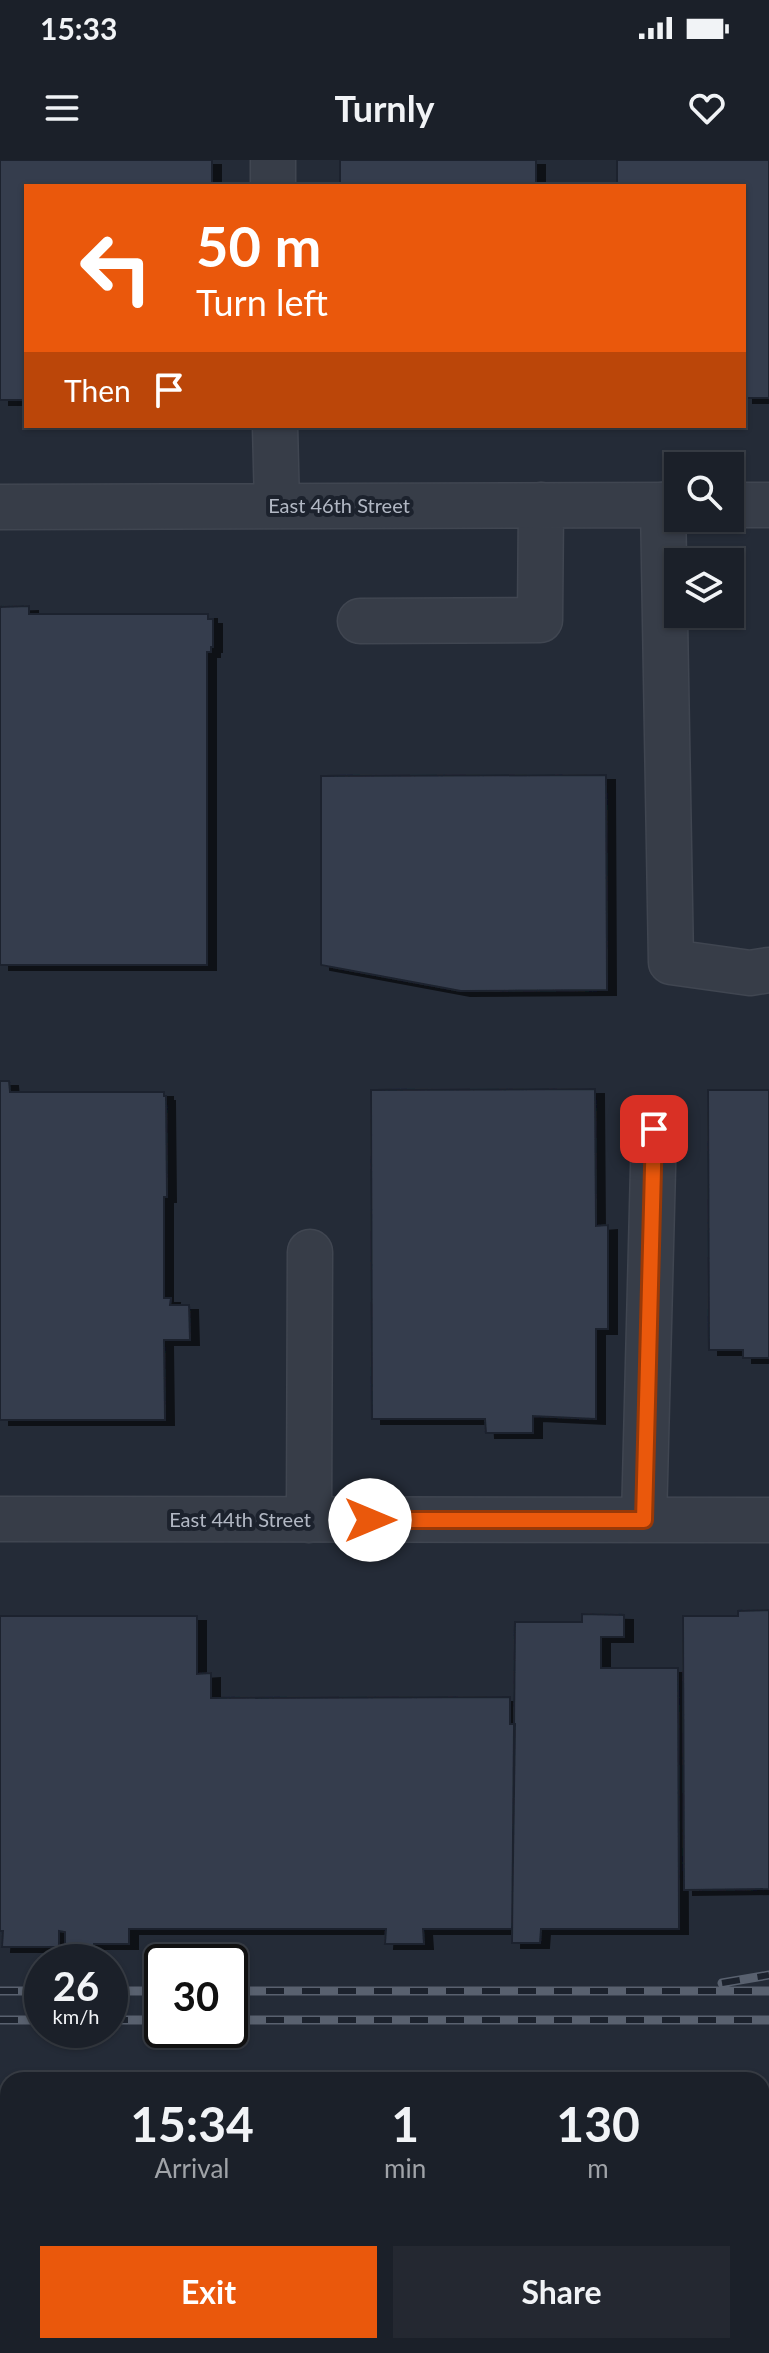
<!DOCTYPE html>
<html lang="en">
<head>
<meta charset="utf-8">
<style>
  body { margin:0; font-family:Lato,sans-serif; background:#242831; color:#f1f3f6; height:100vh; display:flex; flex-direction:column; font-size:30px; white-space:nowrap }
  * { box-sizing:border-box; margin:0 }
  p { font-size:26px; color:#a0a3a8 }
  .icon { flex:none; width:44px; height:44px; fill:none; stroke:currentColor; stroke-width:2; stroke-linecap:round; stroke-linejoin:round }
  .map { position:relative; flex:1; overflow:hidden }
  .panel { position:absolute; left:0px; top:1912px; width:770px; height:282px; display:flex; flex-direction:column; background:#1b2029; border-radius:24px 24px 0 0; box-shadow:0 2px 6px #0004,0 0 0 2px #393e46 }
  .panel>* { flex:none }
  .top-card { position:absolute; left:24px; top:24px; width:722px; height:244px; border-radius:0px; box-shadow:0 2px 6px #0004,0 0 0 2px #393e46; background:#ea580c; color:#fff; overflow:hidden }
  .buttons { position:absolute; left:664px; top:292px; display:grid; gap:16px }
  .buttons a { display:grid; place-items:center; width:80px; height:80px; border-radius:0px; background:#1b2029; box-shadow:0 2px 6px #0004,0 0 0 2px #393e46; font-size:40px }
  .speed { position:absolute; left:24px; top:1784px; display:flex; gap:16px; font-size:40px; font-weight:700; text-align:center }
  .speed>* { display:grid; place-content:center; width:104px; height:104px; border-radius:50%; background:#1b2029; box-shadow:0 2px 6px #0004,0 0 0 2px #393e46; line-height:1 }
  .speed small { font-size:20px; font-weight:400 }
  .speed .limit { border:4px solid #111; border-radius:12px; background:#fff; color:#111 }
  .pin { position:absolute; display:grid; place-items:center; width:68px; height:68px; color:#fff; margin:-34px; border-radius:16px; box-shadow:0 4px 12px #0006 }
  .me { position:absolute; width:88px; margin:-44px; rotate:90deg; stroke-linejoin:round; filter:drop-shadow(0 0 6px #0008) }
  .turn { display:flex; align-items:center; gap:28px; height:168px; padding:0 40px; font-size:36px }
  .turn .icon { width:104px; height:104px; stroke-width:2.5 }
  .turn b { display:block; font-size:56px; line-height:68px }
  .then { display:flex; align-items:center; height:76px; padding:0 40px; background:#0003; gap:16px; font-size:30px }
  .eta { display:flex; justify-content:space-evenly; align-items:center; height:136px; text-align:center }
  .eta b { font-size:48px; font-weight:700; line-height:56px }
  .button { display:flex; gap:16px; margin-top:auto; padding:16px 40px }
  .button a { flex:1; height:92px; border-radius:0px; background:#ea580c; color:#fff; font-size:32px; font-weight:700; line-height:92px; text-align:center }
  .button a+a { background:#242831; color:#f1f3f6 }
  .status { display:flex; justify-content:space-between; align-items:center; height:56px; padding:0 40px; background:#1b2029; direction:ltr }
  .status svg { height:22px; fill:currentColor }
  header { display:flex; justify-content:space-between; align-items:center; height:104px; padding:0 40px; background:#1b2029; font-size:36px; font-weight:700 }
  .map>svg:first-child { display:block }
  .building { fill:#363e4e; stroke:#1e242f; stroke-width:2; filter:url(#shadow) }
  .lines { fill:none; stroke-linecap:round; stroke-linejoin:round }
  .minor-casing { stroke:#404651; stroke-width:47 }
  .minor { stroke:#373d48; stroke-width:44 }
  .rail-casing { stroke:#59616f; stroke-width:9 }
  .rail { stroke:#1c222d; stroke-width:6; stroke-dasharray:18; stroke-linecap:butt }
  .route-casing { stroke:#983908; stroke-width:20 }
  .route { stroke:#ea580c; stroke-width:14 }
  .labels { text-anchor:middle; stroke-width:8; stroke-linejoin:round; paint-order:stroke }
  .street-label { font-size:20px; fill:#b2b8c4; stroke:#1c222d }
</style>
</head>
<body>
<div class="status"><b>15:33</b><svg viewBox="0 0 49 12"><path d="M0 12V9h3v3zM5 12V6h3v6zM10 12V3h3v9zM15 12V0h3v12zM26 1h20v11H26zM47 4h2v5h-2z"/></svg></div>
<header><svg class="icon" aria-label="menu" viewBox="0 0 24 24"><path d="M4 6h16M4 12h16M4 18h16"/></svg>Turnly<svg class="icon" aria-label="heart" viewBox="0 0 24 24"><path d="M12 20l-8-8c-3-5 5-10 8-4 3-6 11-1 8 4z"/></svg></header>
<div class="map">
<svg width="769" height="2193" viewBox="0 0 769 2193">
  <defs>
    <filter id="shadow"><feDropShadow dx="9" dy="5" stdDeviation="0" flood-color="#0009"/></filter>
  </defs>
  <rect width="100%" height="100%" fill="#242b37"/>
  <path class="building" d="M 0,0 L 212,0 L 212,26 L 26,26 L 26,240 L 0,240 Z
    M 340,0 L 536,0 L 536,26 L 340,26 Z
    M 617,0 L 769,0 L 769,238 L 744,238 L 744,26 L 617,26 Z
    M 29,446 L 29,454 L 208,454 L 208,459 L 213,459 L 213,487 L 211,487 L 211,492 L 207,492 L 207,805 L 0,805 L 0,447 Z
    M 606,615 L 607,830 L 461,831 L 321,805 L 321,616 Z
    M 0,921 L 9,921 L 10,932 L 164,932 L 164,936 L 166,936 L 167,1037 L 164,1037 L 164,1138 L 171,1138 L 170,1145 L 189,1145 L 190,1180 L 164,1180 L 165,1260 L 0,1260 Z
    M 595,929 L 596,1066 L 608,1065 L 608,1169 L 596,1169 L 596,1259 L 533,1256 L 533,1273 L 486,1273 L 485,1259 L 372,1259 L 371,930 Z
    M 708,930 L 769,930 L 769,1198 L 743,1198 L 743,1190 L 709,1190 Z
    M 769,1450 L 769,1729 L 684,1730 L 683,1456 L 738,1456 L 738,1451 Z
    M 582,1454 L 624,1455 L 624,1477 L 601,1477 L 601,1508 L 678,1508 L 679,1769 L 541,1769 L 540,1783 L 512,1783 L 515,1462 L 582,1462 Z
    M 0,1456 L 197,1456 L 197,1514 L 211,1513 L 211,1538 L 510,1537 L 510,1564 L 515,1564 L 512,1769 L 423,1769 L 424,1784 L 385,1784 L 386,1769 L 129,1769 L 129,1784 L 94,1784 L 94,1787 L 65,1788 L 65,1772 L 59,1771 L 59,1787 L 2,1787 L 3,1771 L 0,1771 Z
    M 762,1929 L 769,1929 L 769,2193 L 762,2193 Z
    M 0,1930 L 8,1930 L 8,2129 L 0,2129 Z"/>
  <g class="lines">
    <g class="minor-casing">
      <path id="minor" d="M 273,0 L 273,26
        M 275,266 L 277,346
        M 663,345 L 671,802 L 750,813 L 769,810
        M 730,345 L 769,345
        M 0,347 L 678,345
        M 360,461 L 540,460 L 541,345
        M 0,1359 L 769,1360
        M 309,1360 L 310,1092
        M 644,1360 L 654,969"/>
    </g>
    <use href="#minor" class="minor"/>
    <g class="rail-casing">
      <path id="rail" d="M 722,1823 L 769,1815
        M 0,1831 L 42,1831
        M 110,1831 L 162,1831
        M 230,1831 L 769,1831
        M 0,1860 L 42,1860
        M 110,1860 L 162,1860
        M 230,1860 L 769,1860"/>
    </g>
    <use href="#rail" class="rail"/>
  </g>
  <g class="lines">
    <g class="route-casing">
      <path id="route" d="M 370,1360 L 644,1360 L 654,969"/>
    </g>
    <use href="#route" class="route"/>
  </g>
  <g class="labels">
    <g class="street-label">
      <text x="339" y="353">East 46th Street</text>
      <text x="240" y="1367">East 44th Street</text>
    </g>
  </g>
</svg>
<div class="buttons">
<a><svg class="icon" aria-label="search" viewBox="0 0 24 24"><circle cx="10" cy="10" r="6"/><path d="M15 15l6 6"/></svg></a>
<a><svg class="icon" aria-label="layers" viewBox="0 0 24 24"><path d="M12 4l9 5-9 5-9-5zM3 14l9 5 9-5"/></svg></a>
</div>
<div class="speed"><div>26<small>km/h</small></div><div class="limit">30</div></div>
<div class="pin" style="left:654px;top:969px;background:#d93025"><svg class="icon" aria-label="arrive" viewBox="0 0 24 24"><path d="M6 21V4h12l-3 4 3 4H6"/></svg></div>
<svg class="me" style="left:370px;top:1360px" viewBox="-20 -20 40 40"><circle r="19" fill="#fff"/><path d="M0-13L10 11 0 6-10 11z" fill="#ea580c"/></svg>
<div class="top-card">
<div class="turn"><svg class="icon" aria-label="left" viewBox="0 0 24 24"><path d="M17 20v-9H6M10 6l-5 5 5 5"/></svg><div><b>50 m</b>Turn left</div></div>
<div class="then">Then<svg class="icon" aria-label="arrive" viewBox="0 0 24 24"><path d="M6 21V4h12l-3 4 3 4H6"/></svg></div>
</div>
<section class="panel">
<div class="eta">
<div><b>15:34</b><p>Arrival</p></div>
<div><b>1</b><p>min</p></div>
<div><b>130</b><p>m</p></div>
</div>
<div class="button"><a>Exit</a><a>Share</a></div>
</section>
</div>
</body>
</html>
